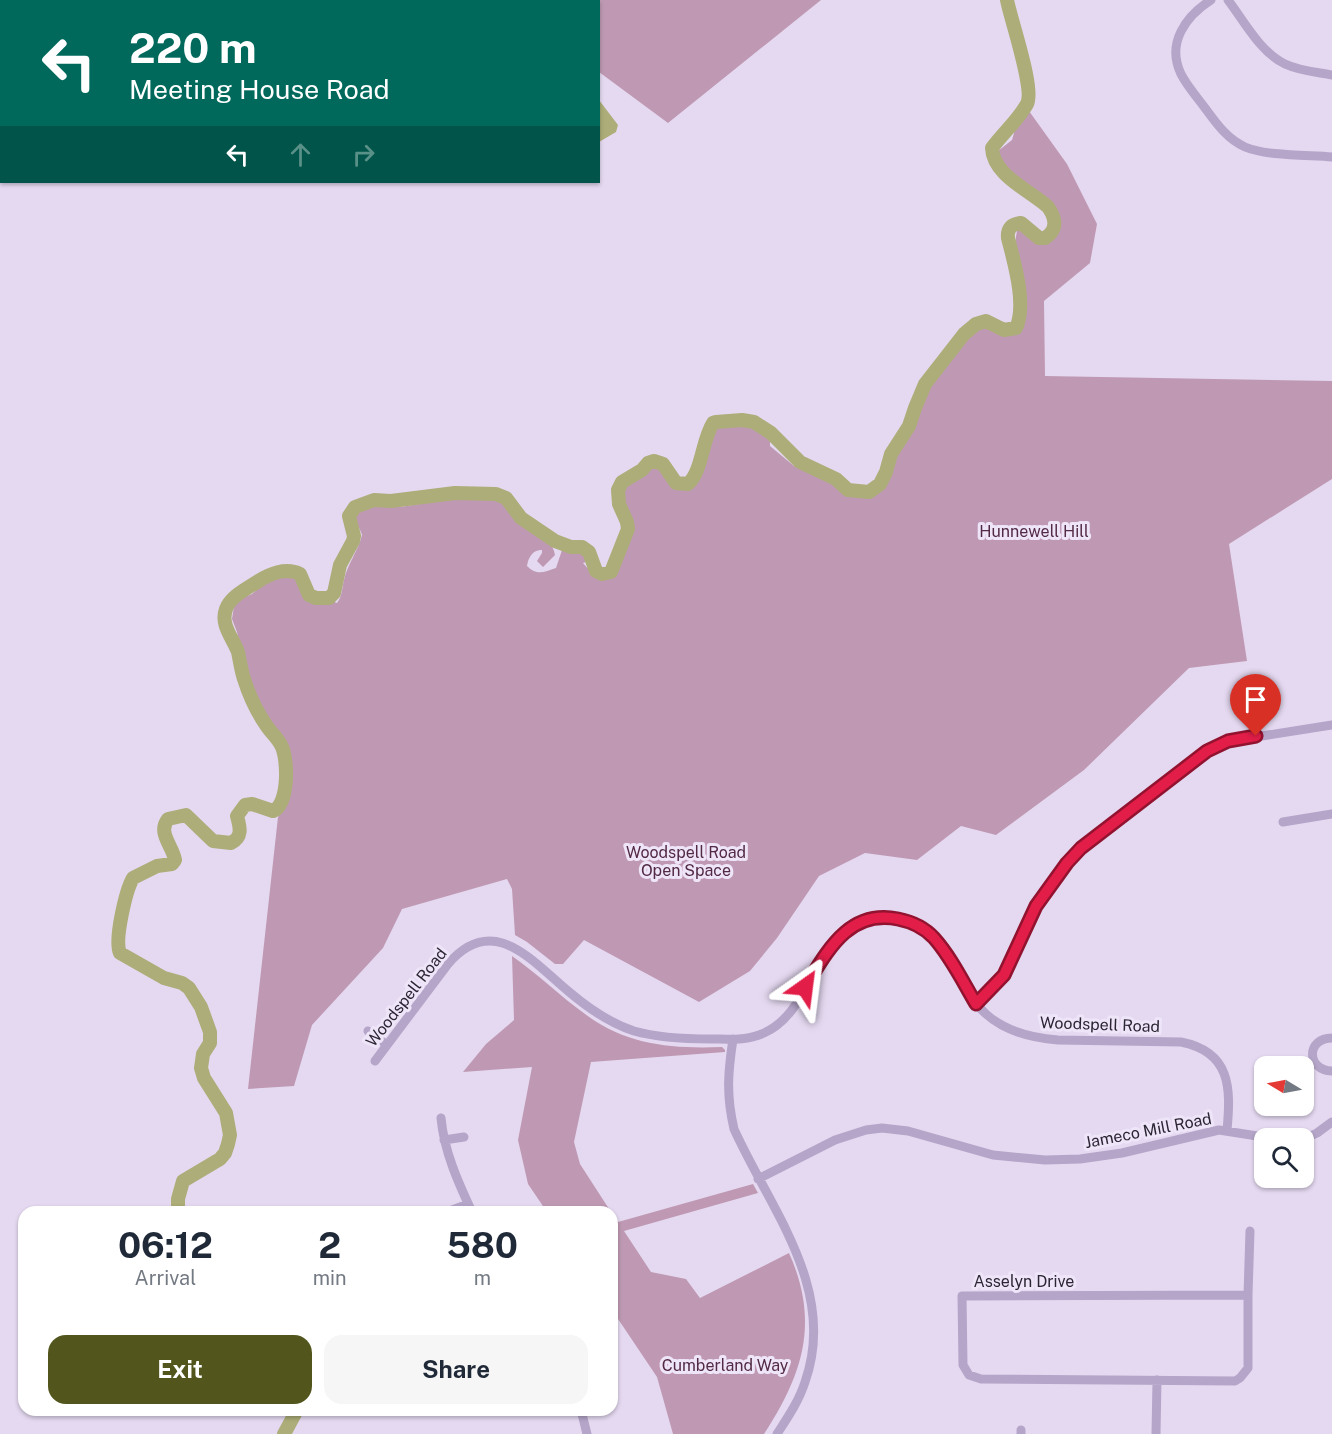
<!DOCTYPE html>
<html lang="en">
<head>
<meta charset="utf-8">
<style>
  body { margin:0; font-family:"Public Sans",sans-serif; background:#f6f6f7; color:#1f2937; height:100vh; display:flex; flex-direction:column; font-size:22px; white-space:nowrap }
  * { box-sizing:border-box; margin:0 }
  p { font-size:20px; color:#747a83 }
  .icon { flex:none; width:33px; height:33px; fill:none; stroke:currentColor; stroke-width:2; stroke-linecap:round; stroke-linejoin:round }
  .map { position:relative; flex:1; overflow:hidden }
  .details { position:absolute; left:18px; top:1206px; width:600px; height:210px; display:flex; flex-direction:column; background:#fff; border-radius:18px; box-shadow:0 2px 4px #0004 }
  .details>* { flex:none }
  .guide { position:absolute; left:0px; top:0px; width:600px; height:183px; box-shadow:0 2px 4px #0004; background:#00695c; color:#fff; overflow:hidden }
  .needle { width:39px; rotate:280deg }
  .tools { position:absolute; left:1254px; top:1056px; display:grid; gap:12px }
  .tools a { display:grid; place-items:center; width:60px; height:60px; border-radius:12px; background:#fff; box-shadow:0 2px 4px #0004; font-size:30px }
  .pin { position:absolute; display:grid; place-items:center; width:51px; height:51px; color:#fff; margin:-62px -26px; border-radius:50% 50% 50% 0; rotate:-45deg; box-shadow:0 0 6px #0007 }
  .pin .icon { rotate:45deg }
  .me { position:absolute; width:66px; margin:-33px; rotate:31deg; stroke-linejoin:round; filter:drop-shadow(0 0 4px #0008) }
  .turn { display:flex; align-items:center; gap:21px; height:126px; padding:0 30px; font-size:27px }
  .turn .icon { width:78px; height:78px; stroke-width:2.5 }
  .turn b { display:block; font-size:42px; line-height:51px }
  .lanes { display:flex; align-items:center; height:57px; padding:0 30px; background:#0003; justify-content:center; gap:30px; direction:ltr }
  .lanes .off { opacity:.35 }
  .eta { display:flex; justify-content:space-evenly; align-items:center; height:102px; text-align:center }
  .eta b { font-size:36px; font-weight:700; line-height:42px }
  .primary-button { display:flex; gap:12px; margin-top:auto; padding:12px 30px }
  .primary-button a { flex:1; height:69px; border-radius:18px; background:#52551c; color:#fff; font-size:24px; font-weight:700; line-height:69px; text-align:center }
  .primary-button a+a { background:#f6f6f7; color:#1f2937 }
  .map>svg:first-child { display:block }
  .green { fill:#bf99b3 }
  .water { fill:#acad78 }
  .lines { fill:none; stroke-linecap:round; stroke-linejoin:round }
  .river { stroke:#acad78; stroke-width:14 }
  .minor { stroke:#b5a5c9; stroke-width:9 }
  .route-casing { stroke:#92132f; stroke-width:15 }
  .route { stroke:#e11d48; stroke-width:10 }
  .labels { text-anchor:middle; stroke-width:6; stroke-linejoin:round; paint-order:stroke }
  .park-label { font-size:16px; fill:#522a44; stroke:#efe5f9 }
  .street-label { font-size:16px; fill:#2b2634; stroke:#efe5f9 }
</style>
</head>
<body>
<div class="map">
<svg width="1332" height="1434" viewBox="0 0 1332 1434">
  <rect width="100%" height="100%" fill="#e5d9f1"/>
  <path class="green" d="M 406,0 L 821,0 L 668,123 L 599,72 L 598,2 Z
    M 1029,111 L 1067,164 L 1097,224 L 1090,263 L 1044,301 L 1045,376 L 1332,381 L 1332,479 L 1229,544 L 1247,661 L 1189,668 L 1084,770 L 996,835 L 961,826 L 917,860 L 865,853 L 819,876 L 777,938 L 750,971 L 699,1002 L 584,940 L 563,964 L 555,964 L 527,942 L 515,935 L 512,889 L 507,879 L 402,909 L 383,948 L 312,1025 L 294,1086 L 248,1089 L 278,817 L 286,806 L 290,771 L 288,751 L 281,735 L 269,722 L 253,690 L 248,679 L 237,632 L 232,619 L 234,606 L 240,599 L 252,594 L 267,581 L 288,574 L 299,580 C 304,608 321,595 337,603 C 342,597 342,588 344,580 C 347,565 358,551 362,535 C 361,529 352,521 356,514 C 358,509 366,506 371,504 C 380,503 386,507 394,507 C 421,508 486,482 507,503 L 504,502 L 503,505 L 514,516 L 514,520 C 530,530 552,535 555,555 L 543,567 L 537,561 L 542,553 L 542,550 C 533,549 528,558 527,566 C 537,576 544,572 556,568 L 562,550 C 575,546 585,547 589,561 L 583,563 C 589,570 595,577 604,575 C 621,564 634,543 631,523 C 629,513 623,505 621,496 L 627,481 L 632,478 L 638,479 L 652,466 C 667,469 668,484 678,485 C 701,488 704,437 718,424 L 721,426 L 740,423 L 762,428 L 761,432 L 770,438 L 770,446 L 794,466 L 827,479 L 842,492 L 856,497 L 876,494 L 884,485 L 894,461 L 917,420 L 924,399 L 938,373 L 950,361 L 969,335 L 981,323 C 986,325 991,330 997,332 C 1013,334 1024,320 1025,306 C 1027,282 1011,256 1017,231 L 1021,228 L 1031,236 L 1033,241 L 1047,243 L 1055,238 L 1060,230 C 1056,184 999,183 998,151 L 1012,140 C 1016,129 1015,116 1029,111 Z
    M 512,956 C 538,974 560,996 585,1014 C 626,1045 672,1049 722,1047 L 725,1050 L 725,1052 L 591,1062 L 574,1142 L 580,1164 L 611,1212 L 547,1212 L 528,1184 L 518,1140 L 532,1067 L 463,1072 L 486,1044 L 514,1020 Z
    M 753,1184 L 758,1193 L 624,1231 L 651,1272 L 686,1279 L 700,1298 L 789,1253 C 820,1322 803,1374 764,1434 L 673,1434 L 657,1377 L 612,1310 L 612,1213 L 618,1222 Z"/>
  <path class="water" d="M 599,100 L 618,125 L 616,132 L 599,142 Z"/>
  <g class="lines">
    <path class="river" d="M 178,1212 L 178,1199 L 183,1181 L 220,1159 L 225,1153 L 228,1144 L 230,1135 L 226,1113 L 204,1078 L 201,1068 L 203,1054 L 210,1043 L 210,1032 L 201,1007 L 189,988 L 182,983 L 164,978 L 120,953 C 114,940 126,890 133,878 L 157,866 L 172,864 L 175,860 C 173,846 157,833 168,819 L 186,815 L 213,841 L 231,843 C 243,837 240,827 237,816 L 245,805 L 252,804 L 273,811 C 289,804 288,761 282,747 C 278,738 271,733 266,725 C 257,712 249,695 244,679 C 241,670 240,661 238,652 C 233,638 220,625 226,609 C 230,597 246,589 257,582 C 269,574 286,567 300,574 L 309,595 L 316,598 L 329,598 L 334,593 L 340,565 L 353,541 L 354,536 L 349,516 L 355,507 L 374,500 L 391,501 L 455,493 L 496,494 L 506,498 L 521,518 L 555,541 L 571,547 L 582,547 L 589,552 L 596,571 L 602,574 L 611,572 L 628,529 L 627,522 L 619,504 L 618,490 L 622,482 L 642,470 L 648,463 L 654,461 L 663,464 L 676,483 L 688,484 C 702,472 702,440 713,423 L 716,422 L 742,420 L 754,422 L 771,433 L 800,462 L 836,479 L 848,490 L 869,492 L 880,484 L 886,472 L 891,454 L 909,426 L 915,408 L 925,384 L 964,334 L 976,324 L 986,321 L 1004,330 L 1016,328 C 1027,305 1014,262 1008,238 C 1007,228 1012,224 1021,223 L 1039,238 L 1045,238 C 1058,230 1056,218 1048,207 C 1029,190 993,175 992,148 C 1003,133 1018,120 1027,104 C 1035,89 1011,21 1007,0
      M 284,1434 L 297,1410"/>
    <path class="minor" d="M 1211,0 C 1186,16 1166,43 1181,74 C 1187,86 1197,97 1205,108 C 1216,123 1227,139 1245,147 C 1266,156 1308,155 1332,157
      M 1228,0 C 1244,21 1260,52 1285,64 C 1300,71 1316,72 1332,75
      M 1283,822 L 1332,814
      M 976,1004 L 1004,975 L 1036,905 L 1067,863 L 1081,848 L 1207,751 L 1236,740 L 1332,725
      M 368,1031 L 387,1045
      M 1332,1038 C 1306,1038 1306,1070 1332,1071
      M 733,1039 C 728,1072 726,1095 734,1129 C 770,1209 838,1289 805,1382 C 799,1401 788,1417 777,1434
      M 375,1061 L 448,964 C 493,912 531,960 568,991 C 588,1008 609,1023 634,1031 C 659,1038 684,1039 710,1039 C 728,1039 747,1041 764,1033 C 818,1009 812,919 887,918 C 944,916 952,984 986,1014 C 1006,1032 1032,1038 1058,1040 L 1181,1042 C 1231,1052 1231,1088 1227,1130
      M 441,1118 C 444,1151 458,1182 472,1212
      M 1304,1139 L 1317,1133 L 1332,1122
      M 444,1140 L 464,1137
      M 758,1179 L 835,1140 L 866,1130 L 882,1128 L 908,1131 L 993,1155 L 1045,1160 L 1080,1159 L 1122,1153 L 1219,1130 L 1270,1138
      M 447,1212 L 468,1204
      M 1248,1295 L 1248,1368 L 1240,1378 L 1235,1381 L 981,1379 L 969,1375 L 963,1365 L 962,1296 Z
      M 1248,1295 L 1250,1231
      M 581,1410 L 587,1434
      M 1021,1434 L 1021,1430
      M 1156,1434 L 1157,1380"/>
  </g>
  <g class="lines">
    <g class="route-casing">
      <path id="route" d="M 805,987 C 827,952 848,909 898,919 C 913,922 924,927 934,938 C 951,957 963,982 976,1004 L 1004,975 L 1036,906 L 1067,863 L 1081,848 L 1207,751 L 1228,741 L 1256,736"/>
    </g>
    <use href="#route" class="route"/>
  </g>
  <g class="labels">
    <g class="park-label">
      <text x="1034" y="537">Hunnewell Hill</text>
      <text x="686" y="858">Woodspell Road<tspan x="686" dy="18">Open Space</tspan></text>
      <text x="725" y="1371">Cumberland Way</text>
    </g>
    <g class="street-label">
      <text transform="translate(406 997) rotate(-52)" y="6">Woodspell Road</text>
      <text transform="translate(1100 1024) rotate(2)" y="6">Woodspell Road</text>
      <text transform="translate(1148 1130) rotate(-11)" y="6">Jameco Mill Road</text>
      <text x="1024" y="1287">Asselyn Drive</text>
    </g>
  </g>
</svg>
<div class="tools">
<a><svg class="needle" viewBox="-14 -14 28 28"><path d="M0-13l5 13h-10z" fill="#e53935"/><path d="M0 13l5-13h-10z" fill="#747a83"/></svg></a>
<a><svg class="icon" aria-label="search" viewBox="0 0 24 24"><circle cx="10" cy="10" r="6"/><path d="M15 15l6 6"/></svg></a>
</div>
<div class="pin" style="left:1256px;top:736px;background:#d93025"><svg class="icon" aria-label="arrive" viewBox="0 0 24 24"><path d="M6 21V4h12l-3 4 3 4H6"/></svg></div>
<svg class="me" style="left:805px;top:987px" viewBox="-20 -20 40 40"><path d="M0-17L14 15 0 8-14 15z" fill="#e11d48" stroke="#fff" stroke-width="4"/></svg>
<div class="guide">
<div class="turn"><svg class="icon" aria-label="left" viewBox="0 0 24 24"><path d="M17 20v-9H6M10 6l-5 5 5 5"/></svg><div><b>220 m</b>Meeting House Road</div></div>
<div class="lanes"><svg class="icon" aria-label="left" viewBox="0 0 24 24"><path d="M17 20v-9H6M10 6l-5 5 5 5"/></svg><svg class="icon off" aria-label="ahead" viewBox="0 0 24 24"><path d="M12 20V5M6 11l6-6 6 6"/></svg><svg class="icon off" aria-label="right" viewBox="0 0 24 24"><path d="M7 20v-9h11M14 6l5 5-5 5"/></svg></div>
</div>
<section class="details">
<div class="eta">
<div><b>06:12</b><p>Arrival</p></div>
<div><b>2</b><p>min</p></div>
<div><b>580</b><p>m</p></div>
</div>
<div class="primary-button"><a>Exit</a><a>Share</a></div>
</section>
</div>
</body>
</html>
